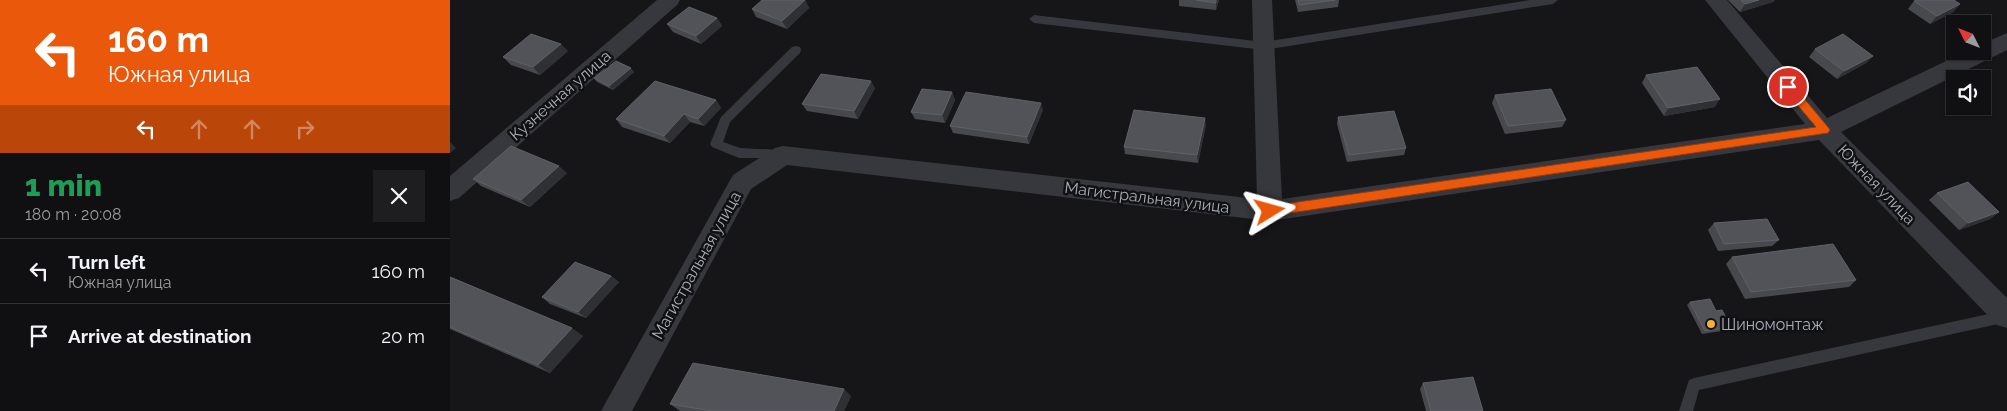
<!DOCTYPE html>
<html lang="en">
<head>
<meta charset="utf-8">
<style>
  body { margin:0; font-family:Raleway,sans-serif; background:#1e1e20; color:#f1f3f6; height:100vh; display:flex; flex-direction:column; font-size:19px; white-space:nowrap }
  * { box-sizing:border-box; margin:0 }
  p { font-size:16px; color:#9c9d9f }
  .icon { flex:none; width:28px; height:28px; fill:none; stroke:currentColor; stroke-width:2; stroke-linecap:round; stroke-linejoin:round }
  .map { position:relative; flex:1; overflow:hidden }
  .panel { display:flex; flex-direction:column; background:#101012; width:450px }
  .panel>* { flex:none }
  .hud { background:#ea580c; color:#fff; overflow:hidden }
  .needle { width:32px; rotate:312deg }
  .fabs { position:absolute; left:1496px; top:15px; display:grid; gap:10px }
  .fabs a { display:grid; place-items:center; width:45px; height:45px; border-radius:0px; background:#101012; box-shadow:0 1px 4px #0004,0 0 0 1px #303032; font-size:25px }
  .pin { position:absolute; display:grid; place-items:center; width:42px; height:42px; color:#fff; margin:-21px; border:2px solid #fff; border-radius:50%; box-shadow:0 1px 5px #0007 }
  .me { position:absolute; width:55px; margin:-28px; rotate:82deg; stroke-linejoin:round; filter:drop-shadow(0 0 4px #0008) }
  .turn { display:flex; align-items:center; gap:18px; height:105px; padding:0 25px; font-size:22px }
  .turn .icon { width:65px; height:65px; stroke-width:2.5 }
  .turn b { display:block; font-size:35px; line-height:42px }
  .lanes { display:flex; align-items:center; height:48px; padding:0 25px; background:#0003; justify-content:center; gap:25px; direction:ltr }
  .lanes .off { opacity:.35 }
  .round { display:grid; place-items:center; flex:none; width:52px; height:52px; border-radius:0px; background:#1e1e20 }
  .summary { display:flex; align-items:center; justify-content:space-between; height:85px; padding:0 25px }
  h1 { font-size:30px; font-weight:800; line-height:38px; color:#1e9e55 }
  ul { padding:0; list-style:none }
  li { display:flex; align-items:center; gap:15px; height:65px; padding:0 25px; border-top:1px solid #303032 }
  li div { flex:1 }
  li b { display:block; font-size:19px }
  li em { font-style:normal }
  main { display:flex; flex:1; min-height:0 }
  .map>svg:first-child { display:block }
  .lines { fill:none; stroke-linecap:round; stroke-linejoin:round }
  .service { fill:#37383d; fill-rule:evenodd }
  .minor { fill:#37383d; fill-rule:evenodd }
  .wall { fill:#47494d }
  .shaded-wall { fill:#2f3033 }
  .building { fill:#525359; stroke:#5f6168 }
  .route { fill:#ea580c; stroke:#983908 }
  .poi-dot { fill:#f2b134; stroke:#111113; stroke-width:2 }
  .labels { text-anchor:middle; stroke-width:5; stroke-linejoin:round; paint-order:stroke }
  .street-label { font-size:16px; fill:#a8adb8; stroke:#111113 }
  .poi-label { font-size:16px; fill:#a8adb8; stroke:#111113; text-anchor:start }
</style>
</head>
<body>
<main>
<section class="panel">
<div class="hud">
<div class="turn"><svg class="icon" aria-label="left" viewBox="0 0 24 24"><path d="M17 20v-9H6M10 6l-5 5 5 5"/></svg><div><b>160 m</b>Южная улица</div></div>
<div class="lanes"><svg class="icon" aria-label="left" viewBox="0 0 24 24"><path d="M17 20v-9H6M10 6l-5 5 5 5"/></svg><svg class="icon off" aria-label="ahead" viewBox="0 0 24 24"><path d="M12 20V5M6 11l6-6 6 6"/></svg><svg class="icon off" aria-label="ahead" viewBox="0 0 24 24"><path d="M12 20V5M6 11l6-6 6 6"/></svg><svg class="icon off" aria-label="right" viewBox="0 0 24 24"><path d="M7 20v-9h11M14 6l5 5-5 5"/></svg></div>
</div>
<div class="summary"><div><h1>1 min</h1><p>180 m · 20:08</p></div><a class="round"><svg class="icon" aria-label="close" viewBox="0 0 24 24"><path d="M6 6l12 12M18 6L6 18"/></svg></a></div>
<ul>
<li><svg class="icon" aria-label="left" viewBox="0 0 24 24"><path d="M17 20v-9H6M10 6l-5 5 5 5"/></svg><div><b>Turn left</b><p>Южная улица</p></div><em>160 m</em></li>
<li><svg class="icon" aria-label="arrive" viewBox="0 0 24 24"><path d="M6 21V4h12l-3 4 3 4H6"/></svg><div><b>Arrive at destination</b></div><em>20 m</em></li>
</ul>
</section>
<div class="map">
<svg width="1557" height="411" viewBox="0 0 1557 411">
  <rect width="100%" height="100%" fill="#161618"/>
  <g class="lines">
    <path class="service" d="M 1080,0 L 1108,0 L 1103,4 L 814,50 L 584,23 L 579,19 L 584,15 L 814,42 Z
      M 346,46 L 350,47 L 351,50 L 350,53 L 280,122 L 273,142 L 290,148 L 331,150 L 335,152 L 337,155 L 335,158 L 289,158 L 262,147 L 260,144 L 271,117 L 342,47 Z
      M 1557,310 L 1557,322 L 1249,390 L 1243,411 L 1229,411 L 1239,380 L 1244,378 Z"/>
    <path class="minor" d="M 207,0 L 230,0 L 227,5 L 9,198 L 0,201 L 0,176 Z
      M 802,0 L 822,0 L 832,199 L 1355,124 L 1255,0 L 1277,0 L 1377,118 L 1517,51 L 1532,51 L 1532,44 L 1557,33 L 1557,50 L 1391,132 L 1557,298 L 1557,328 L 1547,325 L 1369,140 L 820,221 L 337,165 L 301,189 L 182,411 L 151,411 L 283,175 L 325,148 L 333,146 L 807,199 Z"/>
  </g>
  <path class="wall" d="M 355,0 L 359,8 L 337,29 L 306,17 L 302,9 Z
    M 729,0 L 769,0 L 766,10 L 729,6 Z
    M 845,0 L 889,0 L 888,7 L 848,12 Z
    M 1278,0 L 1325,0 L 1323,2 L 1290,12 Z
    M 1464,1 L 1510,4 L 1503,12 L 1480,24 L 1458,9 Z
    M 267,18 L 272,26 L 251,44 L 223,32 L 217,24 Z
    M 1365,49 L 1423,56 L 1416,63 L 1387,79 L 1359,57 Z
    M 118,51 L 90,75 L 61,65 L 53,57 Z
    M 184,72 L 163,90 L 147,82 L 144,78 Z
    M 1196,75 L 1265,107 L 1214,116 L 1192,83 Z
    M 425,88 L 408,119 L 357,111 L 352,104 Z
    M 502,92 L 505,100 L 495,123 L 465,119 L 461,112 Z
    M 1045,95 L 1116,120 L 1112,127 L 1055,134 L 1042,103 Z
    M 266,100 L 271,108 L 254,126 L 240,122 L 220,143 L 172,127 L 166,119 Z
    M 593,110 L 579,144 L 503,133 L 500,126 Z
    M 888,117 L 956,148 L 954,155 L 897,162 L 887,124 Z
    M 756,125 L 748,163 L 675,154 L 674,147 Z
    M 117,173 L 80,207 L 31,186 L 23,179 Z
    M 1487,193 L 1549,212 L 1540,219 L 1509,230 L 1479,200 Z
    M 1264,223 L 1329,240 L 1322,246 L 1268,251 L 1258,230 Z
    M 1282,257 L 1406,280 L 1399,287 L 1295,299 L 1276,264 Z
    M 161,276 L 169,282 L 136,318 L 100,304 L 92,297 Z
    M 0,277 L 133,336 L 100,373 L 0,329 Z
    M 1240,302 L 1266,311 L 1281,327 L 1278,330 L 1252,334 L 1237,305 Z
    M 973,383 L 1033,411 L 976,411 L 970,389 Z
    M 401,396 L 394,411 L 230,411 L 220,404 Z"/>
  <path class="shaded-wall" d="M 355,0 L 359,8 L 337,29 L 332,21 Z
    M 766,0 L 769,0 L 766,10 Z
    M 1309,0 L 1325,0 L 1323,2 L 1290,12 L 1295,4 Z
    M 1510,4 L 1503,12 L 1480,24 L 1487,16 Z
    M 267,18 L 272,26 L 251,44 L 246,36 Z
    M 111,44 L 118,51 L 90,75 L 83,67 Z
    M 1423,56 L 1416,63 L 1387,79 L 1394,71 Z
    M 181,68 L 184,72 L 163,90 L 159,86 Z
    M 421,81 L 425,88 L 408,119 L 404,111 Z
    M 502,92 L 505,100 L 495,123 L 492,115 Z
    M 1270,99 L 1265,107 L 1214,116 L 1218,108 Z
    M 266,100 L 271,108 L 254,126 L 248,119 Z
    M 591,103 L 593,110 L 579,144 L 577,137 Z
    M 234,114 L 240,122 L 220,143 L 214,136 Z
    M 755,118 L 756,125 L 748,163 L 747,155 Z
    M 0,142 L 6,148 L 0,153 Z
    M 109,166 L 117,173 L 80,207 L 71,200 Z
    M 1549,212 L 1540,219 L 1509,230 L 1518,223 Z
    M 161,276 L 169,282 L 136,318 L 128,312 Z
    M 122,328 L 133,336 L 100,373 L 88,365 Z
    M 394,389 L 401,396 L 394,411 L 384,411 Z"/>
  <path class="building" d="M 312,0 L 355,0 L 332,21 L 302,9 Z
    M 746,0 L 766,0 L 766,3 Z
    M 848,0 L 885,0 L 849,5 Z
    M 1291,0 L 1309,0 L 1295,4 Z
    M 1467,0 L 1504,0 L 1510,4 L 1487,16 L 1464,1 Z
    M 239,7 L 267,18 L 246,36 L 217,24 Z
    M 81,34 L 111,44 L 83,67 L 53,57 Z
    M 1393,34 L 1423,56 L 1394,71 L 1365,49 Z
    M 166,61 L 181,68 L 159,86 L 144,78 Z
    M 1247,67 L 1270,99 L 1218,108 L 1196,75 Z
    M 371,74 L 421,81 L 404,111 L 352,104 Z
    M 205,81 L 266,100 L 248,119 L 234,114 L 214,136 L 166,119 Z
    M 472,89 L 502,92 L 492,115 L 461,112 Z
    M 1101,89 L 1116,120 L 1058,126 L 1045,95 Z
    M 516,92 L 591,103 L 577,137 L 500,126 Z
    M 684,110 L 755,118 L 747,155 L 674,147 Z
    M 944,111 L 956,148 L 899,155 L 888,117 Z
    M 61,146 L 109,166 L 71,200 L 23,179 Z
    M 1518,182 L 1549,212 L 1518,223 L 1487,193 Z
    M 1317,219 L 1329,240 L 1274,244 L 1264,223 Z
    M 1383,244 L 1406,280 L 1301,292 L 1282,257 Z
    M 125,262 L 161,276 L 128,312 L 92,297 Z
    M 0,277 L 122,328 L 88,365 L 0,327 Z
    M 1260,299 L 1266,311 L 1272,310 L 1281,327 L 1255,331 L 1240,302 Z
    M 243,363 L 394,389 L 384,411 L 262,411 L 220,404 Z
    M 1023,377 L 1033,411 L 981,411 L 973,383 Z"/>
  <path class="route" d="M 1338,83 L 1342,84 L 1378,127 L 1380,130 L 1378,133 L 820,216 L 816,214 L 814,211 L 816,208 L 820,206 L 1366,127 L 1334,89 L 1333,87 Z"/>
  <circle class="poi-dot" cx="1261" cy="324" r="5"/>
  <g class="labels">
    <g class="street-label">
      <text transform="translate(110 95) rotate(-41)" y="6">Кузнечная улица</text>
      <text transform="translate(1427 184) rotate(46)" y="6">Южная улица</text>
      <text transform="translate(697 197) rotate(7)" y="6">Магистральная улица</text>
      <text transform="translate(246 265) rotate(-61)" y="6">Магистральная улица</text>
    </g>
    <g class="poi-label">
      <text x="1271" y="330">Шиномонтаж</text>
    </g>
  </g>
</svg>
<div class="fabs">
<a><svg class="needle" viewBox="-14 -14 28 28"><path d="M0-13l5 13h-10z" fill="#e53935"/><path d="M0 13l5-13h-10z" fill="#9c9d9f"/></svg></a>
<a><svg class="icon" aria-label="sound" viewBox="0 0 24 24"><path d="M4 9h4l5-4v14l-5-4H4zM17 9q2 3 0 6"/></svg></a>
</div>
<div class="pin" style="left:1338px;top:87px;background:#d93025"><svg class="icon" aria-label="arrive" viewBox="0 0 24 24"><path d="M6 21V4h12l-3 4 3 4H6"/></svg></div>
<svg class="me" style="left:820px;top:211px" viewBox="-20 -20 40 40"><path d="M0-17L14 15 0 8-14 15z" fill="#ea580c" stroke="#fff" stroke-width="4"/></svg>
</div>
</main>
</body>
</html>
